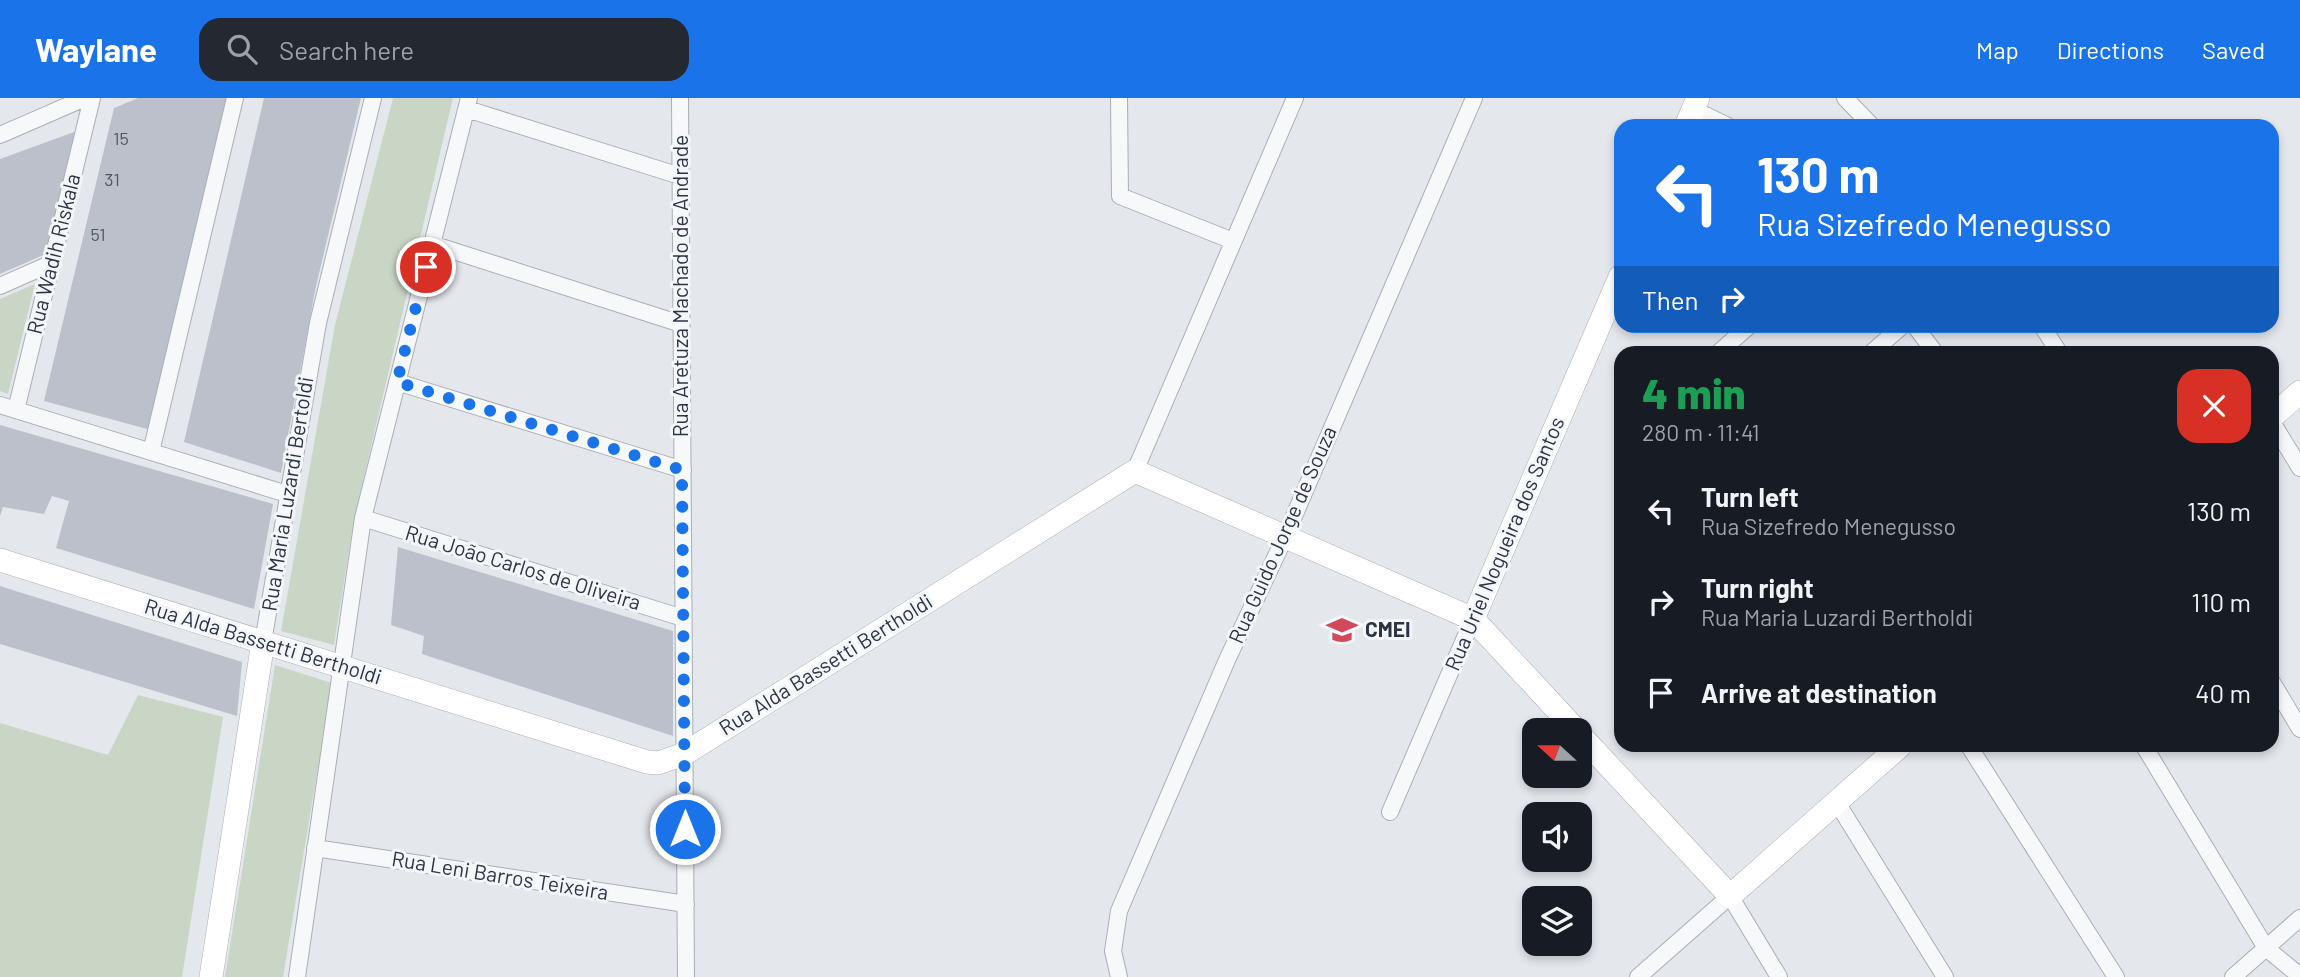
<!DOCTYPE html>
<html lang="en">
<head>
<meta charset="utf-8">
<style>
  body { margin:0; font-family:Barlow,sans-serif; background:#242831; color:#f1f3f6; height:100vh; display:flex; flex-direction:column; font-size:26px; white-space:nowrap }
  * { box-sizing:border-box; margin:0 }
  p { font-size:23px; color:#9ea1a6 }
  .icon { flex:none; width:38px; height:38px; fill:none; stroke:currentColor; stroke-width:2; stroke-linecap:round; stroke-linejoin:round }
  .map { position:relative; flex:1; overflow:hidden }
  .panel { position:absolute; left:1614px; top:248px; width:665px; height:406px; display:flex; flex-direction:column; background:#171b24; border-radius:21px; box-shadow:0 4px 10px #0003 }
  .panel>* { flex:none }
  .banner { position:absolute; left:1614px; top:21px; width:665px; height:214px; border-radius:21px; box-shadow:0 4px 10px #0003; background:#1a73e8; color:#fff; overflow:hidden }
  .needle { width:46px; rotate:291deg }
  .fabs { position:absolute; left:1522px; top:620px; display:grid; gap:14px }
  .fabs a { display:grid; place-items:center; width:70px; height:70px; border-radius:14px; background:#171b24; box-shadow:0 4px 10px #0003; font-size:35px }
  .pin { position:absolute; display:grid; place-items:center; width:60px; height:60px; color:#fff; margin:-30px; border:4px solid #fff; border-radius:50%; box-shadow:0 2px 7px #0007 }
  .me { position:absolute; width:77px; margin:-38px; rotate:0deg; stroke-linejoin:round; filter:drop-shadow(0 0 5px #0008) }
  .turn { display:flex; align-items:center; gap:24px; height:147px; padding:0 28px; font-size:32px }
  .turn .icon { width:91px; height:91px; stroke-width:2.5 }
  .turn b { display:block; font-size:49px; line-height:60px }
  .then { display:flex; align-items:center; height:66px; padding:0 28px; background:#0003; gap:14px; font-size:26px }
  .round { display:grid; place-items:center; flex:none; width:74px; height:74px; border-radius:21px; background:#242831 }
  .overview { display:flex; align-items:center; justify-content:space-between; height:119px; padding:0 28px }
  h1 { font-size:42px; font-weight:800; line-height:52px; color:#1e9e55 }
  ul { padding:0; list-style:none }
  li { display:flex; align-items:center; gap:21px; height:91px; padding:0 28px }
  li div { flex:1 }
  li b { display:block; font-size:26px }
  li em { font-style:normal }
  header { display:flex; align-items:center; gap:42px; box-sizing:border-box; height:98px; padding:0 35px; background:#1a73e8; color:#fff }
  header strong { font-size:33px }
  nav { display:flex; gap:38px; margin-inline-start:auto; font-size:24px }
  .search { width:490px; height:63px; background:#242831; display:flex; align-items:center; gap:18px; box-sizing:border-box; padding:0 24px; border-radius:21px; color:#9ea1a6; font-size:26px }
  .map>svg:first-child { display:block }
  .green { fill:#c9d6c5 }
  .building { fill:#bbc0ca }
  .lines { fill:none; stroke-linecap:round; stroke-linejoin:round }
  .street-casing { stroke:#a9aeb7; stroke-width:18 }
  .secondary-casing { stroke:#a9aeb7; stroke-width:24 }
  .street { stroke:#f7f8fa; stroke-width:16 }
  .secondary { stroke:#fff; stroke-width:23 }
  .route { stroke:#1a73e8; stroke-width:12; stroke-dasharray:0 21.6 }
  .labels { text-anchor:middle; stroke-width:6; stroke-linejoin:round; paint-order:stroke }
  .number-label { font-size:18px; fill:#4f5766 }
  .street-label { font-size:21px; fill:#2b3445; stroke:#f4f6f9 }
  .poi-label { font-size:21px; font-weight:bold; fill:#2b3445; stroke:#f4f6f9; text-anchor:start }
</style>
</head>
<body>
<header>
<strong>Waylane</strong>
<div class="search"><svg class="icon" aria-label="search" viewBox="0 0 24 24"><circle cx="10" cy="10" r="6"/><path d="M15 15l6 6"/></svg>Search here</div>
<nav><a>Map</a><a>Directions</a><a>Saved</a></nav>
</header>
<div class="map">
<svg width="2300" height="879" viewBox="0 0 2300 879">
  <rect width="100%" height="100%" fill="#e4e7ec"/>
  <path class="green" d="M 393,0 L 453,0 L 354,421 L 334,547 L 281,533 L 335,227 Z
    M 35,186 L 8,296 L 0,293 L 0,201 Z
    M 275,567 L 332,585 L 283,879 L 225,879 Z
    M 138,597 L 223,619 L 182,879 L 0,879 L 0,625 L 108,657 Z"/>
  <path class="building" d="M 138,0 L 230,0 L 151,332 L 44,303 L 114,10 Z
    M 264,0 L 361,0 L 316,188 L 281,375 L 184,344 Z
    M 77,33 L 48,155 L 0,176 L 0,61 Z
    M 0,327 L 273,406 L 254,511 L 56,450 L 69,403 L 52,398 L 44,416 L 3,409 L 0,418 Z
    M 398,449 L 673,533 L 673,638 L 422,556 L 424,538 L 391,527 Z
    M 0,488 L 242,564 L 237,618 L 0,546 Z"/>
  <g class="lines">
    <g class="street-casing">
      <path id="street" d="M 680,0 L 686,879
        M 1119,0 L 1120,98 L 1233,143
        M 1845,0 L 1872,28
        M 467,11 L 680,78
        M 1693,11 L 1728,28
        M 0,37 L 85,0
        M 432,146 L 681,226
        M 0,188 L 52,165
        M 1915,228 L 1936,256
        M 2042,228 L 2060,256
        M 1717,256 L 1749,228
        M 1870,256 L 1902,228
        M 397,284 L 683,372
        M 0,307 L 287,396
        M 16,312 L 92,0
        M 2272,324 L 2300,370
        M 151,354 L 235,0
        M 1135,373 L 1295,0
        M 363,420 L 683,520
        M 263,544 L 318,225 L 373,0
        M 2272,584 L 2300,631
        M 1969,648 L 2116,879
        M 2144,648 L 2266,850 L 2300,878
        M 1836,703 L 1945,879
        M 1390,714 L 1473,521
        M 315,750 L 686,806
        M 297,879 L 363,420 L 469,0
        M 1119,879 L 1113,853 L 1119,813 L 1227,562 L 1285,439 L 1474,0
        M 1638,879 L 1730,798 L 1779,879
        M 2233,879 L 2300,820"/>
    </g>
    <g class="secondary-casing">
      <path id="secondary" d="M 1686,28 L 1698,0
        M 2272,319 L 2300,294
        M 0,462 L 647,664 L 658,665 L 684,656 L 1135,373 L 1473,521 L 1576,632
        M 1473,521 L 1620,179
        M 1580,637 L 1730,798 L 1900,648
        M 211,879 L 263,544"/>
    </g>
    <use href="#street" class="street"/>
    <use href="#secondary" class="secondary"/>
  </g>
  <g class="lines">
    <path class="route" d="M 426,169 L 397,284 L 682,372 L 685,731"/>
  </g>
  <defs>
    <g id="school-bare" transform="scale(2.415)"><path d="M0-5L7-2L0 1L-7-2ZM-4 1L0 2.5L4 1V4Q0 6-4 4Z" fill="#d1495b" stroke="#f4f6f9" stroke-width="2.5" paint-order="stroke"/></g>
  </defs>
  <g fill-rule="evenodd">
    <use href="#school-bare" x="1342" y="532"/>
  </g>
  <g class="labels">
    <g class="number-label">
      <text x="121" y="47">15</text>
      <text x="112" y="88">31</text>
      <text x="98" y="143">51</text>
    </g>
    <g class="street-label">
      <text transform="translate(54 156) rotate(-76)" y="7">Rua Wadih Riskala</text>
      <text transform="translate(681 188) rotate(-90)" y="7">Rua Aretuza Machado de Andrade</text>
      <text transform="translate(288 396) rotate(-81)" y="7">Rua Maria Luzardi Bertoldi</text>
      <text transform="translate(1283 437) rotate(-66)" y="7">Rua Guido Jorge de Souza</text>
      <text transform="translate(1505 446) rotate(-67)" y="7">Rua Uriel Nogueira dos Santos</text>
      <text transform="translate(523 470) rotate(17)" y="7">Rua João Carlos de Oliveira</text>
      <text transform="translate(263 544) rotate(17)" y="7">Rua Alda Bassetti Bertholdi</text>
      <text transform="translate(826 567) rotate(-32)" y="7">Rua Alda Bassetti Bertholdi</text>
      <text transform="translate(500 778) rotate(9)" y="7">Rua Leni Barros Teixeira</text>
    </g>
    <g class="poi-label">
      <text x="1365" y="539">CMEI</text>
    </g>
  </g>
</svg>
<div class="fabs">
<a><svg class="needle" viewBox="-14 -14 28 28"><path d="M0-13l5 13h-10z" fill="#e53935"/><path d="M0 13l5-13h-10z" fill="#9ea1a6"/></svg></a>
<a><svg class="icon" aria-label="sound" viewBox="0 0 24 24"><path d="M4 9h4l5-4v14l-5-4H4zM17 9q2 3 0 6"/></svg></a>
<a><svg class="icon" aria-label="layers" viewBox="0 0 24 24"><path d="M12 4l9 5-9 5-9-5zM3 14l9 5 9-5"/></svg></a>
</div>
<div class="pin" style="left:426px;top:169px;background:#d93025"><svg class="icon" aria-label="arrive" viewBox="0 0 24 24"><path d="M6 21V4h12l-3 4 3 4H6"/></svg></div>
<svg class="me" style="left:685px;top:731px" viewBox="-20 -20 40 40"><circle r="17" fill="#1a73e8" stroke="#fff" stroke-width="3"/><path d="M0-11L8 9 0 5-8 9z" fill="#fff"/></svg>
<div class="banner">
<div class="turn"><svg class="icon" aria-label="left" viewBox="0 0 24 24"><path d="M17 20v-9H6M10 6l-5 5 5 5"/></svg><div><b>130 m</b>Rua Sizefredo Menegusso</div></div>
<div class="then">Then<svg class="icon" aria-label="right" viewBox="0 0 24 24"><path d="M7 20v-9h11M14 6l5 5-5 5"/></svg></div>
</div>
<section class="panel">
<div class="overview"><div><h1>4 min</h1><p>280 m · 11:41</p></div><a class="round" style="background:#d93025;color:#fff"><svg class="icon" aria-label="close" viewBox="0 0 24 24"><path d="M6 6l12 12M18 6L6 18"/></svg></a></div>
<ul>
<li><svg class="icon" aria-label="left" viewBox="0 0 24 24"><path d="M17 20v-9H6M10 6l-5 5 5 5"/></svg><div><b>Turn left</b><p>Rua Sizefredo Menegusso</p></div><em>130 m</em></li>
<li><svg class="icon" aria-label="right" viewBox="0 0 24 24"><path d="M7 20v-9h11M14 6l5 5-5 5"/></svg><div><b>Turn right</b><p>Rua Maria Luzardi Bertholdi</p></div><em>110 m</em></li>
<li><svg class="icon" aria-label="arrive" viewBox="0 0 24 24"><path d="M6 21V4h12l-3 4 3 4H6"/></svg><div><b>Arrive at destination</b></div><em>40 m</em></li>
</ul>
</section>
</div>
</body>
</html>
